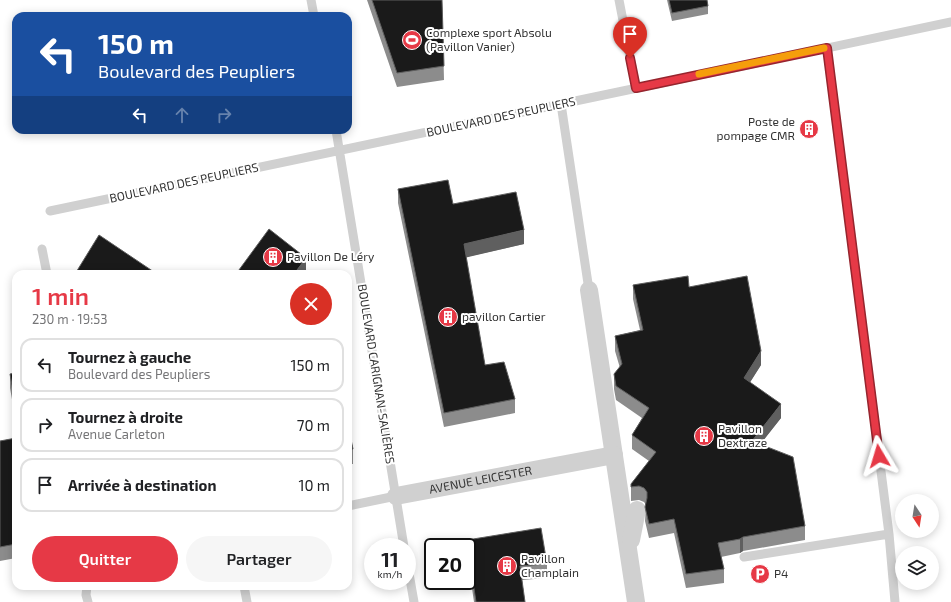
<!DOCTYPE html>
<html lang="fr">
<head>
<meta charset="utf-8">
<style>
  body { margin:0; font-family:"Exo 2",sans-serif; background:#f6f6f6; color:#202124; height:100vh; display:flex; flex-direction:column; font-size:15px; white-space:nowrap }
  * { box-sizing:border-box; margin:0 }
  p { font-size:13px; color:#757577 }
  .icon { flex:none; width:22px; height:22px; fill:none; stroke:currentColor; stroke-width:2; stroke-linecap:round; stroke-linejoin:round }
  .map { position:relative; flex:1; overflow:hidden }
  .sheet { position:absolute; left:12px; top:270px; width:340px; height:320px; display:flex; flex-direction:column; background:#fff; border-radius:12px; box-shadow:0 2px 10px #0003 }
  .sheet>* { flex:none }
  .guide { position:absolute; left:12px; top:12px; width:340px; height:122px; border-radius:12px; box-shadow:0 2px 10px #0003; background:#1a4fa0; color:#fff; overflow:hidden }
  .needle { width:26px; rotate:168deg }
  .controls { position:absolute; left:895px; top:494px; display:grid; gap:8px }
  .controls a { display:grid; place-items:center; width:44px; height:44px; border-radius:50%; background:#fff; box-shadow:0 2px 10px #0003; font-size:20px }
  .speed { position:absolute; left:364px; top:538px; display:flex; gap:8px; font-size:20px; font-weight:700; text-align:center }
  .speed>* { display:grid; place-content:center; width:52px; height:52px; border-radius:50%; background:#fff; box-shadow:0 2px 10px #0003; line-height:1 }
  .speed small { font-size:10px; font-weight:400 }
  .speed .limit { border:2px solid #111; border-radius:6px; background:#fff; color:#111 }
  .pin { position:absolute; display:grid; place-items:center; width:34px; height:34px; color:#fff; margin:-41px -17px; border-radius:50% 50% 50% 0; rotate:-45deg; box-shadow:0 0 4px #0007 }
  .pin .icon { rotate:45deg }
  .me { position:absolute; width:44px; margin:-22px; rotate:353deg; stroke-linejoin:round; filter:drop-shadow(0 0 3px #0008) }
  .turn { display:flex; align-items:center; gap:14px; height:84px; padding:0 20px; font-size:18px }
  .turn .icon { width:52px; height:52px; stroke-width:2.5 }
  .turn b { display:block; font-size:28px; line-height:34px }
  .lanes { display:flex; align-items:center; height:38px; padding:0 20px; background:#0003; justify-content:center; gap:20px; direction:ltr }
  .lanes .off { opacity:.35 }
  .round { display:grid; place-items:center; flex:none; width:42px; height:42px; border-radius:21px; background:#f6f6f6 }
  .overview { display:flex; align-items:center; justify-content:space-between; height:68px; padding:0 20px }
  h1 { font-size:24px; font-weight:600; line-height:30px; color:#e63946 }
  .cta { display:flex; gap:8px; margin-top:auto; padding:8px 20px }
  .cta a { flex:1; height:46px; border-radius:24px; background:#e63946; color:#fff; font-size:16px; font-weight:600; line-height:46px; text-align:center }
  .cta a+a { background:#f6f6f6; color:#202124 }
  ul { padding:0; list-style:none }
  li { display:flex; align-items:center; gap:12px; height:54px; margin:0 8px 6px; padding:0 12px; border:2px solid #e0e0e0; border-radius:12px }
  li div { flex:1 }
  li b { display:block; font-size:15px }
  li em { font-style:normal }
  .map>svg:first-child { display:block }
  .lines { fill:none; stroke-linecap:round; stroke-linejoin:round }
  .lane { stroke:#d0d0d0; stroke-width:9 }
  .street { stroke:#d0d0d0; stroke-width:18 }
  .wall { fill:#8c8c8c }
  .shaded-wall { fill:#5f5f5f }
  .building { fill:#1a1a1a; stroke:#5f5f5f }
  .route-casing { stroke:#96252e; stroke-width:10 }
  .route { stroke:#e63946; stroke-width:7 }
  .slow { stroke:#f59e0b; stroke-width:7 }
  .labels { text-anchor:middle; stroke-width:4; stroke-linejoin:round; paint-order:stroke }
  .poi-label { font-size:12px; fill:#333; stroke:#fff; text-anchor:start }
  .street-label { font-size:12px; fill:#333; stroke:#fff }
</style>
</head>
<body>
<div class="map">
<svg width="951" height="602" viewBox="0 0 951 602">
  <rect width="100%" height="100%" fill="#fff"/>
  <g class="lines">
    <path class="lane" d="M 311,0 L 314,16
      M 619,0 L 636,88
      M 827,48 L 889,534 L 895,602
      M 561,104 L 589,290
      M 336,130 L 404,547
      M 50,211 L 561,104 L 951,22
      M 42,249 L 47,274
      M 348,506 L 396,496
      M 744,557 L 889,534
      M 407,562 L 414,602
      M 87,586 L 86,595 L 88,602
      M 244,586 L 247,602"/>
    <g class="street">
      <path d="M 589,290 L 636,602"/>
      <path id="s1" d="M 396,496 L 614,455"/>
      <path d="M 631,540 L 637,510"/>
    </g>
  </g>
  <path class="wall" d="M 367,0 L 442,0 L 444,80 L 397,87 Z
    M 667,0 L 707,0 L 708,6 L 708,14 L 672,21 Z
    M 398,189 L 453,204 L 524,244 L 466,257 L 485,365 L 515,399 L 515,413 L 444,427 L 398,203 Z
    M 633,285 L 689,287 L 761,365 L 750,382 L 781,418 L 760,444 L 805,526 L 805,540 L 743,551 L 740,553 L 721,557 L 724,569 L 724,583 L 686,588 L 674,533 L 649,538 L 645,521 L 646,505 L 644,502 L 639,500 L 631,501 L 631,484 L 649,461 L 632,449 L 632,435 L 642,418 L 616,400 L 614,389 L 614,374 L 620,368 L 615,351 L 615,336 L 640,330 L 633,299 Z
    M 16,373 L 16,422 L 10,388 L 10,374 Z
    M 348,425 L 353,449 L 353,464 L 348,464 Z
    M 16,438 L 16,558 L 0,561 L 0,441 Z
    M 467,540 L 547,564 L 547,578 L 522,580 L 525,602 L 474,602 L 467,554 Z"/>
  <path class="shaded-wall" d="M 524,230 L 524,244 L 464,258 L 464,244 Z
    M 306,258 L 306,272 L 304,274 L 294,274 Z
    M 761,351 L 761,365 L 744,392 L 744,378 Z
    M 781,404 L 781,418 L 752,455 L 752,441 Z
    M 743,537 L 743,551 L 740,553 L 740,539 Z"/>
  <path class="building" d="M 372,0 L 442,0 L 444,66 L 397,73 Z
    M 669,0 L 707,0 L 708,6 L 672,13 Z
    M 448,180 L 453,204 L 516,192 L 524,230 L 464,244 L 485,365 L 504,362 L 515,399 L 444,413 L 398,189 Z
    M 269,229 L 306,258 L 294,274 L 236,274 Z
    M 99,235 L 157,274 L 75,274 Z
    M 688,276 L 689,287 L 747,276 L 761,351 L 744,378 L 781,404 L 752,441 L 793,457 L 805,526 L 743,537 L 740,539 L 718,543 L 724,569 L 686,574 L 674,519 L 649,524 L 645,507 L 647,498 L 647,492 L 644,488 L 639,486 L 631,487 L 631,484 L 656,452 L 632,435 L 649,408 L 616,386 L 614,374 L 622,364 L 615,336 L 643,330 L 633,285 Z
    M 16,373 L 16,408 L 10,374 Z
    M 348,425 L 353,449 L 348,450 Z
    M 16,438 L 16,544 L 0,547 L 0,441 Z
    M 541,528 L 547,564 L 520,566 L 525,602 L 476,602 L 467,540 Z"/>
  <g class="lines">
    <g class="route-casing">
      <path id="route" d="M 630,58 L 636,88 L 827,48 L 879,456"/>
    </g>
    <use href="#route" class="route"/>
    <path class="slow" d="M 699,74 L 824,48"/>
  </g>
  <defs>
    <g id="stadium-disc" transform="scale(1)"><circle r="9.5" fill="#e63946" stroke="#fff"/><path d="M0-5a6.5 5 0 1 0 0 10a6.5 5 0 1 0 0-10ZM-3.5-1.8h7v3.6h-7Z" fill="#fff"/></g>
    <g id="building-disc" transform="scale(1)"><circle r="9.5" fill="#e63946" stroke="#fff"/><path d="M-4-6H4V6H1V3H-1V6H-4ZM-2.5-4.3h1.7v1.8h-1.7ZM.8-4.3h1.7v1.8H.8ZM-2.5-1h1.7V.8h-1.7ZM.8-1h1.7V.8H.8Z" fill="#fff"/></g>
    <g id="parking-disc" transform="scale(1)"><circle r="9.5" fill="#e63946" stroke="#fff"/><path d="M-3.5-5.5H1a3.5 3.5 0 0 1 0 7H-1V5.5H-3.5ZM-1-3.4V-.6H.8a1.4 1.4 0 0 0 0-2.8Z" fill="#fff"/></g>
  </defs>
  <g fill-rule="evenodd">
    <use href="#stadium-disc" x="412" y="40"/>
    <use href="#building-disc" x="809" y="129"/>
    <use href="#building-disc" x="273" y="257"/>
    <use href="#building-disc" x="448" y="317"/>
    <use href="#building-disc" x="704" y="436"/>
    <use href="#building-disc" x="507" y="566"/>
    <use href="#parking-disc" x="760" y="574"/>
  </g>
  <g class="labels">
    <g class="poi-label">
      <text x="426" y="37">Complexe sport Absolu<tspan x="426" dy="14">(Pavillon Vanier)</tspan></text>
      <text x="795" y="126" text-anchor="end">Poste de<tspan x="795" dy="14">pompage CMR</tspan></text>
      <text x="287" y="261">Pavillon De Léry</text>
      <text x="462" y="321">pavillon Cartier</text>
      <text x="718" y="433">Pavillon<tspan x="718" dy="14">Dextraze</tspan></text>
      <text x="521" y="563">Pavillon<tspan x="521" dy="14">Champlain</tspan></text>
      <text x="774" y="578">P4</text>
    </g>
    <g class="street-label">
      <text transform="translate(501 117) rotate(-12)" y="4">BOULEVARD DES PEUPLIERS</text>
      <text transform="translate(184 183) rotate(-12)" y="4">BOULEVARD DES PEUPLIERS</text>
      <text transform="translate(376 374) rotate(81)" y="4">BOULEVARD CARIGNAN-SALIÈRES</text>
      <text dy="4" stroke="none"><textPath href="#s1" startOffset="86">AVENUE LEICESTER</textPath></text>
    </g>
  </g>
</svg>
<div class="controls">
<a><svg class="needle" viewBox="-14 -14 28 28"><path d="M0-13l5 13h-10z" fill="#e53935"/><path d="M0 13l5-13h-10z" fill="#757577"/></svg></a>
<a><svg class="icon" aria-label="layers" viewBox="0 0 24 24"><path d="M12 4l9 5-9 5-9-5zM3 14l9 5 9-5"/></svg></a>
</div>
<div class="speed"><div>11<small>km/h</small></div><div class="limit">20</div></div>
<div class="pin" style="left:630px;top:58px;background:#d93025"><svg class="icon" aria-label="arrive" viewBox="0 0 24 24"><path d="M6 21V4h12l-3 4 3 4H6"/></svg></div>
<svg class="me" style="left:879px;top:456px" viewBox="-20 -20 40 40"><path d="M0-17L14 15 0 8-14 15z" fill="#e63946" stroke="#fff" stroke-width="4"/></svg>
<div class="guide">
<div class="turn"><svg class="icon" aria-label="left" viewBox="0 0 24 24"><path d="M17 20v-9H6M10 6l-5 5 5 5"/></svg><div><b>150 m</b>Boulevard des Peupliers</div></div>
<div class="lanes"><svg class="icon" aria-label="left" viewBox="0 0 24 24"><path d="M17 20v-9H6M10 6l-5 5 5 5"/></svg><svg class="icon off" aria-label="ahead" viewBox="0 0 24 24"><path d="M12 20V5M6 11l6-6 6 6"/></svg><svg class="icon off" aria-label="right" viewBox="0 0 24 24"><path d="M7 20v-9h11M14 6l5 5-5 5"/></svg></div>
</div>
<section class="sheet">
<div class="overview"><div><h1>1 min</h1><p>230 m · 19:53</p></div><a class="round" style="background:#d93025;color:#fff"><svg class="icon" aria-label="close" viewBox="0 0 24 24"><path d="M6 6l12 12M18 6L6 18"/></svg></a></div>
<ul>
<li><svg class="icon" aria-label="left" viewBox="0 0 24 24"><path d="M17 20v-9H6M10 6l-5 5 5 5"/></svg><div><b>Tournez à gauche</b><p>Boulevard des Peupliers</p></div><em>150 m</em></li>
<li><svg class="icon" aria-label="right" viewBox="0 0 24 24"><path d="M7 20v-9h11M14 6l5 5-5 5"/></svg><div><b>Tournez à droite</b><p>Avenue Carleton</p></div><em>70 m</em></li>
<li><svg class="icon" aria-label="arrive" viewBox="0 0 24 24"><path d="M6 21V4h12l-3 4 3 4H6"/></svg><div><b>Arrivée à destination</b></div><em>10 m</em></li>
</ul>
<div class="cta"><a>Quitter</a><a>Partager</a></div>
</section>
</div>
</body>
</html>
